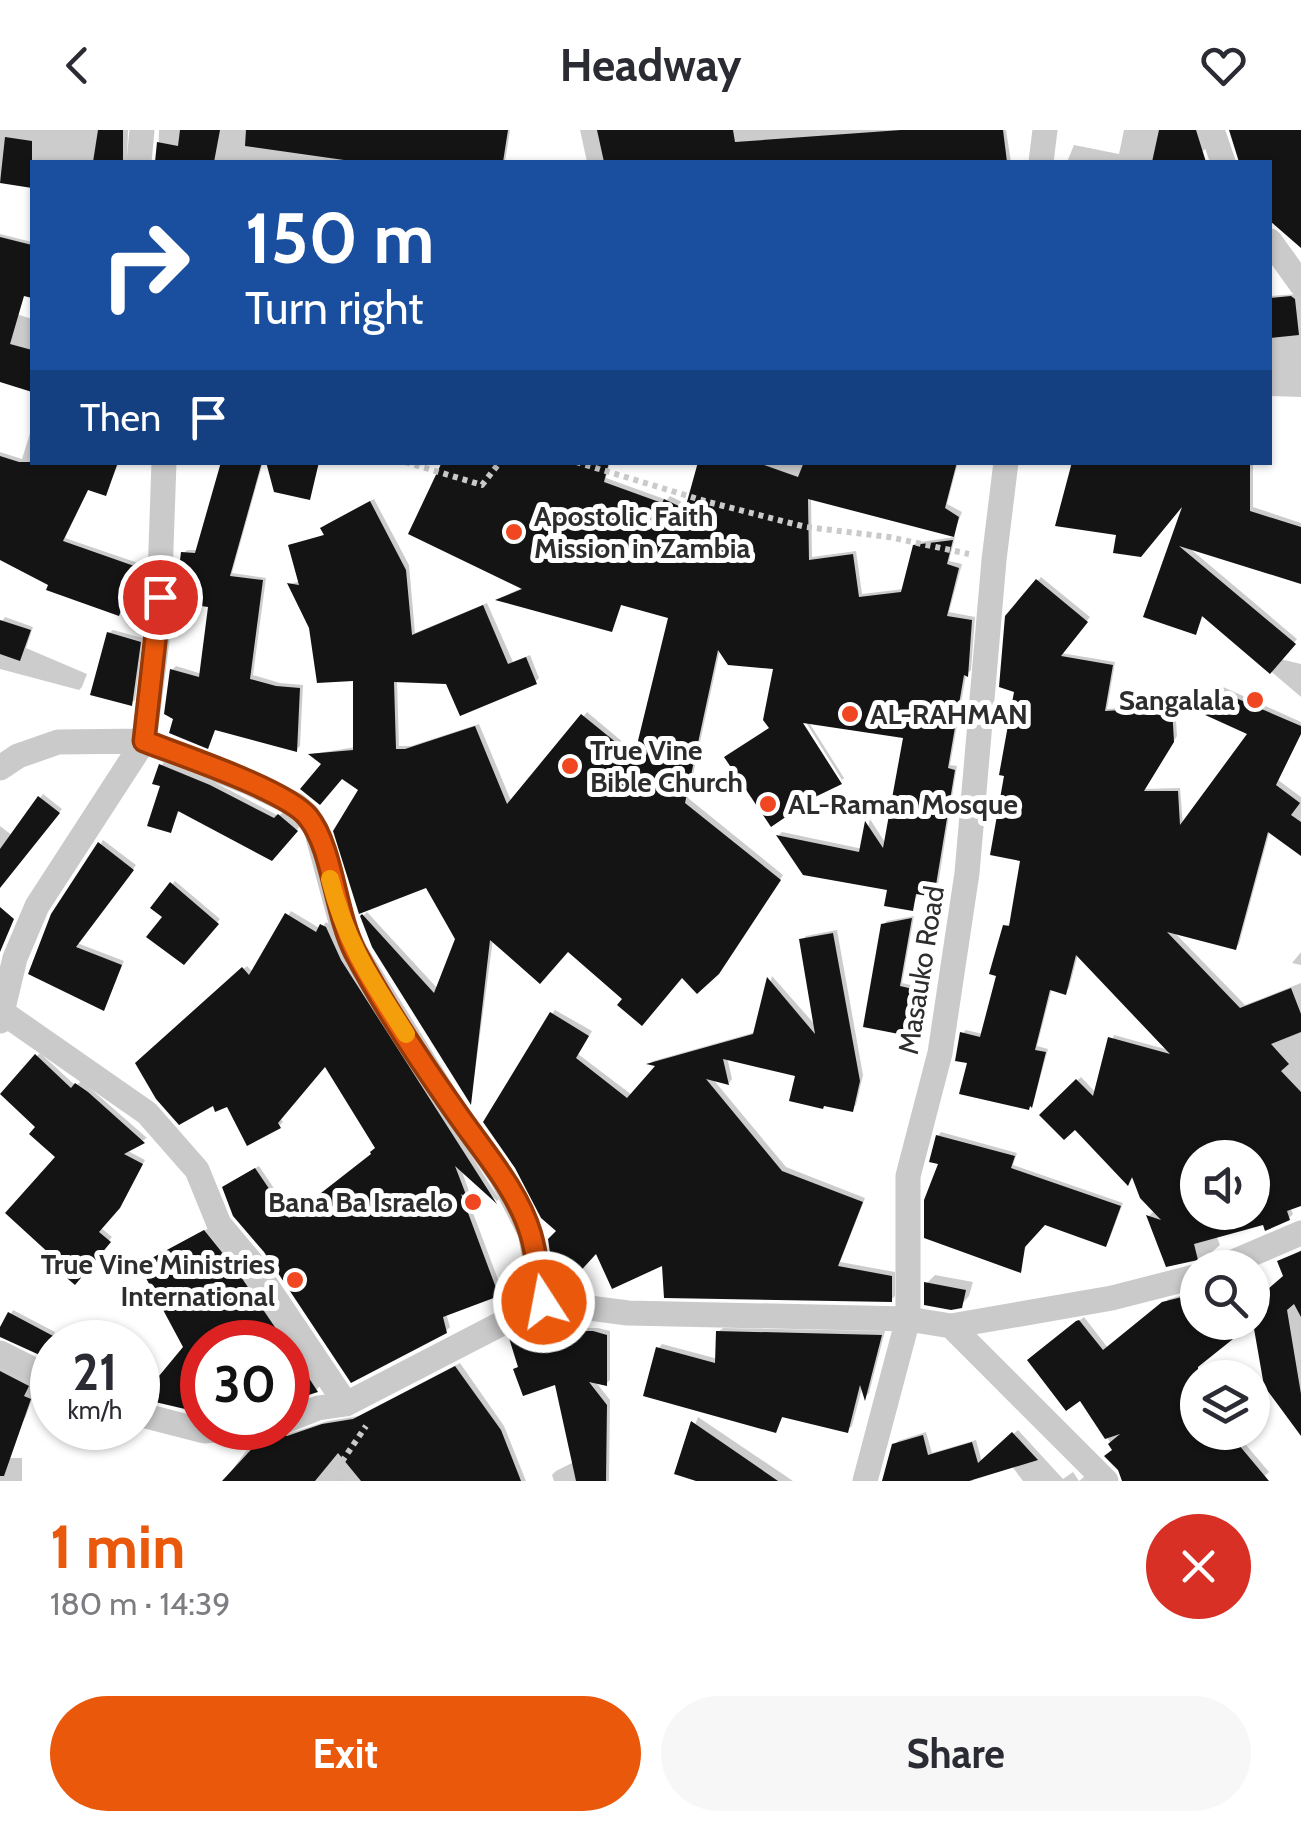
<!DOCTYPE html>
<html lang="en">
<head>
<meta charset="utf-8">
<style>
  body { margin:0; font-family:Cabin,sans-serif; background:#f7f7f7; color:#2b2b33; height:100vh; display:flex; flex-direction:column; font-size:38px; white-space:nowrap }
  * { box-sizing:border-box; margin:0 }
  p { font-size:32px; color:#7c7c81 }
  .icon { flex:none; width:55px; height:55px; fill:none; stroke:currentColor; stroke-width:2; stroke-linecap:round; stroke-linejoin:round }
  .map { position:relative; height:1351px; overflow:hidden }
  .drawer { display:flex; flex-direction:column; background:#fff; flex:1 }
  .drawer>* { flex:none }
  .guide { position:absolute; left:30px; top:30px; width:1242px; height:305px; border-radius:0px; box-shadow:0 2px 8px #0004; background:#1a4fa0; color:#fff; overflow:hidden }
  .controls { position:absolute; left:1180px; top:1010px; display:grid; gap:20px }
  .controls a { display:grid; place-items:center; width:90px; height:90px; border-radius:50%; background:#fff; box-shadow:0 2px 8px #0004; font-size:50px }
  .speed { position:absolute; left:30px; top:1190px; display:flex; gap:20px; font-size:50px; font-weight:700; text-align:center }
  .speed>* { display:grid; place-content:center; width:130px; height:130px; border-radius:50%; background:#fff; box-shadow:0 2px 8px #0004; line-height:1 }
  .speed small { font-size:25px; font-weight:400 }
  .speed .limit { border:15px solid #d22; background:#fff; color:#111 }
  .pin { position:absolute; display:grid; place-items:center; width:85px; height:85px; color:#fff; margin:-42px; border:5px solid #fff; border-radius:50%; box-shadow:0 2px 10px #0007 }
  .me { position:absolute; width:110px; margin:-55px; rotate:349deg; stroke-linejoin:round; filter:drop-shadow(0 0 8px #0008) }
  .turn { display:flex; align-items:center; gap:35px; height:210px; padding:0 50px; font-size:45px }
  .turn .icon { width:130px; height:130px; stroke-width:2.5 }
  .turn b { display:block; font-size:70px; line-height:85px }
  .then { display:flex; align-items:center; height:95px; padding:0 50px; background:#0003; gap:20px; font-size:38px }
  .round { display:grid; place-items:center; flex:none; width:105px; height:105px; border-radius:52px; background:#f7f7f7 }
  .head { display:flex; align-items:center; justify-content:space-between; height:170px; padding:0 50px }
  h1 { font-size:60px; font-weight:800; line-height:75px; color:#ea580c }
  .action { display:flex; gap:20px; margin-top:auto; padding:20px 50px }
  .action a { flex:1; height:115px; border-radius:60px; background:#ea580c; color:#fff; font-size:40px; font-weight:800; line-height:115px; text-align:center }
  .action a+a { background:#f7f7f7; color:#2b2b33 }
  header { display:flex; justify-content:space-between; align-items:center; height:130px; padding:0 50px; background:#fff; font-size:45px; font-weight:800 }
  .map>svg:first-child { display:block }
  .shadow { fill:#0003; fill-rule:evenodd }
  .building { fill:#141414; fill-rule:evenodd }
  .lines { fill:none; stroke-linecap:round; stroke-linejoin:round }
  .path { stroke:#cacaca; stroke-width:6; stroke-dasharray:5 5; stroke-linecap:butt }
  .street { stroke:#cacaca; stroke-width:25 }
  .route-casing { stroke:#983908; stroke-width:25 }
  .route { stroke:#ea580c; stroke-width:18 }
  .slow { stroke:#f59e0b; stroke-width:18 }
  .poi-dot { fill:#f04722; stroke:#fff; stroke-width:4 }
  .labels { text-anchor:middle; stroke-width:10; stroke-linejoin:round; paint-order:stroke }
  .poi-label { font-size:28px; font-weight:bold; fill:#2d2d2d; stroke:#fff; text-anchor:start }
  .street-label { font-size:28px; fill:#2d2d2d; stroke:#fff }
</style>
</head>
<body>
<header><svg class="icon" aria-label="back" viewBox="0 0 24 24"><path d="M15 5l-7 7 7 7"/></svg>Headway<svg class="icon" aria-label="heart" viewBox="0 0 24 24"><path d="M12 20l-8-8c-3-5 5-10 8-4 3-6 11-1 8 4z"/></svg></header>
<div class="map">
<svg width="1301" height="1351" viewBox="0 0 1301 1351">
  <rect width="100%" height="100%" fill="#fff"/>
  <path class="shadow" d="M 0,0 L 128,0 L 127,32 L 32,32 L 32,55 L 0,50 Z
    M 159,0 L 510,0 L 505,32 L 158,32 Z
    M 580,0 L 1006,0 L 1011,32 L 587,32 Z
    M 1124,0 L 1201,0 L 1206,18 L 1203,21 L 1194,18 L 1191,32 L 1067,32 L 1074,15 L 1119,24 Z
    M 0,104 L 32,112 L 32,156 L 12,151 L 4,180 L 32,189 L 32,259 L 0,250 Z
    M 1296,164 L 1301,165 L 1301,267 L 1270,266 L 1270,166 Z
    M 32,297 L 32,332 L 119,332 L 106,363 L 89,358 L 65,408 L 138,433 L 119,483 L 51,454 L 0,411 L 0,322 L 22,329 Z
    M 226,332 L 263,332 L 232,443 L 266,448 L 253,545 L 280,553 L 303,555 L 300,616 L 296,620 L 216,598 L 207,616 L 176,587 L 172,540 L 176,536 L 202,544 L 211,475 L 183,424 L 187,420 L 199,420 Z
    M 445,332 L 610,332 L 606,348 L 667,370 L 670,366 L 688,375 L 701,332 L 958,332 L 947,374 L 962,382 L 953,404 L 811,367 L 812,427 L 856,421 L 862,464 L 904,459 L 916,417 L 920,412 L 955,407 L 949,431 L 962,434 L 949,482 L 975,487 L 971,540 L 966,545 L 950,635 L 957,636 L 937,761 L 933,765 L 918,762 L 912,779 L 890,758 L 804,743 L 779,705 L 782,702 L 863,719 L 870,689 L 886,714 L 906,606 L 808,591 L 844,648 L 842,650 L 799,581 L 771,597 L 776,537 L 720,519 L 688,668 L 783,745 L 723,837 L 682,844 L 625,868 L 568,819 L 493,809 L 471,971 L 363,786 L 367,782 L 438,859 L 458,808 L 427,755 L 361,659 L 312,624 L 356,617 L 356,549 L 312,497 L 290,454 L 300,451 L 291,416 L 326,404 L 323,398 L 327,394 L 374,369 L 409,435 L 415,503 L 487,473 L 513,532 L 530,525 L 539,548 L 535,552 L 397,550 L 399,616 L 411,616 L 479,594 L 512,673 L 587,582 L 637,624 L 671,486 L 622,473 L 612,499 L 500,468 L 524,457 Z
    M 1074,332 L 1253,332 L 1253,377 L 1301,393 L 1301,451 L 1187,416 L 1297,509 L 1280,529 L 1301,534 L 1301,567 L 1204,484 L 1196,502 L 1146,486 L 1188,368 L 1118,403 Z
    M 1041,447 L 1090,487 L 1061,523 L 1115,532 L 1107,579 L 1175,574 L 1177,606 L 1144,659 L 1180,658 L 1183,695 L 1251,603 L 1217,560 L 1221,556 L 1301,592 L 1301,603 L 1278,650 L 1301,667 L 1301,723 L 1270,700 L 1239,814 L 1235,818 L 1173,801 L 1245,875 L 1301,853 L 1301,1073 L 1290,1077 L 1293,1084 L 1289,1088 L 1216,1105 L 1220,1115 L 1204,1129 L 1194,1128 L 1167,1134 L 1149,1086 L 1155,1080 L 1134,1047 L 1128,1053 L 1075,996 L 1042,985 L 1081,947 L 1096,963 L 1114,905 L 1169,920 L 1078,824 L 1069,858 L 1065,862 L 1052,858 L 1037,916 L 1048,919 L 1033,974 L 971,931 L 962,904 L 966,900 L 983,904 L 999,844 L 1005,796 L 1012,793 L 1023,728 L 1017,560 L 1008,487 ZM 1198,1028 L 1252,1028 L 1252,1082 L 1198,1082 Z
    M 5,487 L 33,497 L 26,518 L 87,544 L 82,557 L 79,560 L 0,539 L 0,494 Z
    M 113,500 L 143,508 L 135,570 L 131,573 L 109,503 Z
    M 164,632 L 214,652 L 279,686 L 283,682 L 300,696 L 271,728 L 180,679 L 171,700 L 161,636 Z
    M 43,664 L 62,679 L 0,755 L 0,696 L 13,706 Z
    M 103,710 L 136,735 L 77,813 L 124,831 L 104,878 L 31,843 Z
    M 175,751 L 220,789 L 184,832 L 165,787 L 153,777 Z
    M 291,781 L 321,799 L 326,792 L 329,794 L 344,826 L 499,1069 L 497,1071 L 460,1036 L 470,1064 L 467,1067 L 502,1160 L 446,1183 L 450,1197 L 446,1201 L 228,1054 L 259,1036 L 293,1087 L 374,1024 L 377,1018 L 326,933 L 280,988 L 283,992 L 279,996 L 228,974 L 214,973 L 138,933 L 247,836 L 253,842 Z
    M 914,786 L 902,853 L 915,856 L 907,898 L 904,902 L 883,795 L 887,791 Z
    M 837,800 L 863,945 L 856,975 L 852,979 L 798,944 L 727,927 L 732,949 L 729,953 L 712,948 L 786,1037 L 865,1068 L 840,1132 L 895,1142 L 895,1166 L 891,1170 L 597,1120 L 560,1129 L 552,884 L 555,880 L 592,901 L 578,924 L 632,965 L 660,935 L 651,933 L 653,931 L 756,902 L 772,846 L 817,897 L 802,810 L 806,806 Z
    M 1301,822 L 1301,835 L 1292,833 Z
    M 40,923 L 76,956 L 81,951 L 91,959 L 147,1008 L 126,1020 L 145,1030 L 123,1071 L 100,1097 L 112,1107 L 75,1151 L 56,1126 L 58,1027 L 39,997 L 2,963 Z
    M 941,1002 L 1017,1023 L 1013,1035 L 1123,1073 L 1109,1110 L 1106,1114 L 1045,1092 L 1027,1111 L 1020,1140 L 941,1032 L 938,1006 Z
    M 209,1098 L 240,1137 L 320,1256 L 317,1259 L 288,1272 L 288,1252 L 292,1253 L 288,1245 L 288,1212 L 267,1212 L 252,1190 L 223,1212 L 202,1212 L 202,1229 L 179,1247 L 202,1248 L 202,1280 L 138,1266 L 138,1239 L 160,1249 L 186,1218 L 146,1131 Z
    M 1301,1120 L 1301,1302 L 1267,1255 L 1286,1147 L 1280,1131 Z
    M 935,1145 L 973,1152 L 969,1166 L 961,1175 L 927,1153 Z
    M 1198,1161 L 1198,1192 L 1185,1244 L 1198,1302 L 1235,1302 L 1269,1342 L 1259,1351 L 1124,1351 L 1115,1320 L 1081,1267 L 1034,1226 L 1084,1187 L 1108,1218 L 1169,1169 Z
    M 13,1180 L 55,1202 L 45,1224 L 0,1206 Z
    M 528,1198 L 598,1198 L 610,1201 L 610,1250 L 606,1254 L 595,1251 L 610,1270 L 609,1351 L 554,1351 L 552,1345 L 556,1341 L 574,1332 L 557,1252 L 520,1235 L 516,1205 Z
    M 723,1198 L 885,1201 L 869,1263 L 866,1266 L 863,1254 L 852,1296 L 847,1300 L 784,1285 L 775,1300 L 658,1219 L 662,1214 L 718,1229 L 718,1202 Z
    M 460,1233 L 504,1296 L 526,1351 L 224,1351 L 263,1298 L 283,1298 L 290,1303 L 328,1291 L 359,1286 Z
    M 0,1236 L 37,1254 L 26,1286 L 3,1328 L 22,1328 L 22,1351 L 0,1351 Z
    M 698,1287 L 793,1351 L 705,1351 L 677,1342 Z
    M 1018,1300 L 1063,1349 L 1073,1342 L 1079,1351 L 1085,1346 L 1091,1351 L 1023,1351 L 1011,1335 L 972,1348 L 973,1351 L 886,1351 L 894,1316 L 898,1311 L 926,1302 L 932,1323 L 976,1310 L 982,1332 Z"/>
  <path class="building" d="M 98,0 L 123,0 L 123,32 L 93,32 Z
    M 180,0 L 220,0 L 214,32 L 155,32 L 157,12 L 178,16 Z
    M 246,0 L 508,0 L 503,32 L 358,32 L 245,16 Z
    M 597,0 L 733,0 L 735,12 L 901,0 L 1003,0 L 1007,32 L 604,32 Z
    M 1159,0 L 1196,0 L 1206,32 L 1152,32 Z
    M 1229,0 L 1301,0 L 1301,118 L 1270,91 L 1270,32 L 1239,32 Z
    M 5,7 L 32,11 L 32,58 L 0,53 Z
    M 0,107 L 32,115 L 32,168 L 24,166 L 10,214 L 32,220 L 32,262 L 0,252 Z
    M 1291,166 L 1295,169 L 1299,205 L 1270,208 L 1270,168 Z
    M 0,326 L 19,332 L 118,332 L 106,366 L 88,360 L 63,411 L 137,437 L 119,486 L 46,460 L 48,455 L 0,430 Z
    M 221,332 L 262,332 L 230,446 L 263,450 L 250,549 L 276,556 L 300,558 L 297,622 L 215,600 L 208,619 L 169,603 L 173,589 L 164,584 L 170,539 L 199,547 L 208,477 L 175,472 L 181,422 L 195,423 Z
    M 266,332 L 319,332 L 310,370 L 274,362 Z
    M 442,332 L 609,332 L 604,352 L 662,373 L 664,369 L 685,379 L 698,332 L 756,332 L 798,347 L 804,332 L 957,332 L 945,378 L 959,387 L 954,407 L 808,369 L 809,430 L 853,424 L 859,467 L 901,462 L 913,415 L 953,410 L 947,434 L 959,438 L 947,486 L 972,490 L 968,547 L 964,545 L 948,638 L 955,640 L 934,767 L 916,764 L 913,781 L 884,776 L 887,760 L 803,745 L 776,705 L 859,722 L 865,691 L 883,718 L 903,608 L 803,593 L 842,654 L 815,667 L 771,697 L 724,627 L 769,598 L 763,590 L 773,539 L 728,535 L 718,520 L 685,673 L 781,750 L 719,844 L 697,864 L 682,848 L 642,896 L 617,875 L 622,869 L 568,822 L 540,854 L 490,810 L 471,975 L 372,817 L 360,786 L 362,784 L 434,863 L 455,809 L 426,758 L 359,784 L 333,701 L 358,660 L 342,649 L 320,675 L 300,659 L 321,634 L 308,624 L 353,620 L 353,551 L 317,553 L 309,498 L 287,453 L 299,455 L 288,415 L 324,405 L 320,398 L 370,371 L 406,440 L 412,505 L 483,475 L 508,534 L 526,527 L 537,554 L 460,586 L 446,554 L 394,552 L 396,619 L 405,619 L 475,596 L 507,674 L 581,584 L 634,627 L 668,488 L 621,475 L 612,502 L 495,470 L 522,459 L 408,404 Z
    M 1072,332 L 1250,332 L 1250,381 L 1301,397 L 1301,454 L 1179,416 L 1296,514 L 1270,544 L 1202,486 L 1196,505 L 1143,487 L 1182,377 L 1141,427 L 1113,423 L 1116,405 L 1055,396 Z
    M 1036,449 L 1088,492 L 1061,526 L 1113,535 L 1105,581 L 1172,577 L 1174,612 L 1144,661 L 1178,661 L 1180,695 L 1247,604 L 1203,584 L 1215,559 L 1301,596 L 1301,604 L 1276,655 L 1300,673 L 1291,685 L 1301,692 L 1301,726 L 1268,702 L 1236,820 L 1167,802 L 1240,878 L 1291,858 L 1301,884 L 1301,902 L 1271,914 L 1289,934 L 1281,941 L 1301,962 L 1301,1076 L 1287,1081 L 1290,1090 L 1265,1101 L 1263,1095 L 1194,1114 L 1198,1130 L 1166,1137 L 1146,1085 L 1161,1090 L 1140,1068 L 1132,1047 L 1128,1056 L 1075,1000 L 1064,1010 L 1039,985 L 1076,949 L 1093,966 L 1108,907 L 1170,924 L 1076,825 L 1066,865 L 1050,860 L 1035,920 L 1046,922 L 1032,978 L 1030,976 L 1029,980 L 959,964 L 967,933 L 955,931 L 960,902 L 980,907 L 996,846 L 989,844 L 1003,795 L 1009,796 L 1020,731 L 990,725 L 1004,646 L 999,645 L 1014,562 L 999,557 L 1005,486 ZM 1198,1028 L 1252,1028 L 1252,1082 L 1198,1082 Z
    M 0,490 L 31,500 L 20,531 L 0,524 Z
    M 107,502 L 141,512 L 132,576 L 90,565 Z
    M 159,634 L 210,655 L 274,688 L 278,684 L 298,701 L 272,731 L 178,681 L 171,703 L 147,696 L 160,656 L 152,654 Z
    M 38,666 L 60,683 L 0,758 L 0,719 Z
    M 98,712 L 134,740 L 76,817 L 122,835 L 104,881 L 28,844 L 51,784 Z
    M 170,752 L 219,794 L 184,835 L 146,807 L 162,787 L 150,778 Z
    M 0,777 L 14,789 L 0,822 Z
    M 285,783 L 316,802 L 320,794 L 326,797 L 341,830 L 497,1074 L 455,1036 L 468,1070 L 461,1064 L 499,1166 L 443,1187 L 447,1203 L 351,1253 L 264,1122 L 233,1086 L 222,1057 L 255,1038 L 289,1088 L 371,1024 L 370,1022 L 375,1018 L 325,937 L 278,993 L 281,998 L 247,1016 L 227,977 L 215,982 L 213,976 L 179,995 L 156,969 L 135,933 L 242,837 L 249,845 Z
    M 912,788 L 900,856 L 913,859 L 904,905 L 863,897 L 881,794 Z
    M 833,803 L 860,951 L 853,982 L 824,976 L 823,979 L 789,971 L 795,946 L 723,929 L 729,955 L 706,949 L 782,1041 L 863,1072 L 838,1136 L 892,1146 L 892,1172 L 664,1168 L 662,1136 L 612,1159 L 596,1124 L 565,1158 L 555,1149 L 552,1134 L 557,1129 L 550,1123 L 548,1109 L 556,1101 L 541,1088 L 515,1038 L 483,992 L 550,882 L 589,906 L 576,928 L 627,968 L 655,936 L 646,934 L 753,904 L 767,847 L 815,904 L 799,809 Z
    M 35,924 L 71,958 L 75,953 L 88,962 L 145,1013 L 124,1024 L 143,1034 L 120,1078 L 99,1102 L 111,1112 L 75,1155 L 48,1132 L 52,1126 L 5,1083 L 55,1027 L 29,1004 L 35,997 L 0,964 Z
    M 936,1005 L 1015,1026 L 1011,1038 L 1121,1076 L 1106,1117 L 1045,1095 L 1025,1117 L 1021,1143 L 924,1108 L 924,1070 L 938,1034 L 929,1032 Z
    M 204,1100 L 237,1141 L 285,1212 L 264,1212 L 252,1193 L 227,1212 L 202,1212 L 202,1283 L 138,1268 L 138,1244 L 154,1252 L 183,1217 L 139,1135 Z
    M 1301,1121 L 1301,1187 L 1294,1174 L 1287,1180 L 1301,1264 L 1301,1306 L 1264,1256 L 1253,1193 L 1198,1237 L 1198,1302 L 1228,1302 L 1269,1351 L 1122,1351 L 1118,1340 L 1104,1326 L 1112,1320 L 1108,1314 L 1120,1304 L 1105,1309 L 1080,1271 L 1066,1281 L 1027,1230 L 1076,1191 L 1079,1190 L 1103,1220 L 1162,1172 L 1198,1163 L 1198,1192 L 1253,1192 L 1252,1173 L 1283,1146 L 1277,1131 Z
    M 924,1152 L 966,1160 L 962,1178 L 951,1180 L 924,1175 Z
    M 8,1182 L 55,1207 L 44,1227 L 0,1207 L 0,1197 Z
    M 522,1201 L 593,1201 L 607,1205 L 607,1256 L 589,1252 L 607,1275 L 606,1351 L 576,1351 L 555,1255 L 523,1266 L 513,1239 L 518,1237 L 509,1208 Z
    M 716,1201 L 882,1205 L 865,1271 L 860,1255 L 848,1303 L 782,1287 L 776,1303 L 643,1266 L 656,1217 L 715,1233 Z
    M 288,1216 L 318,1262 L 299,1268 L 288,1250 Z
    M 455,1236 L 501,1300 L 521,1351 L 361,1351 L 338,1323 L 315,1351 L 222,1351 L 271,1298 L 287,1306 L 322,1294 L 353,1289 Z
    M 0,1241 L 29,1256 L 24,1266 L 31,1269 L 4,1346 L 0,1346 Z
    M 691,1291 L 778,1351 L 696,1351 L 674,1344 Z
    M 1012,1302 L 1038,1330 L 969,1351 L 882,1351 L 892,1314 L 923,1305 L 928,1325 L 972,1312 L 978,1333 Z"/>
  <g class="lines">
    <path class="path" d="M 405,332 L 482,355 L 500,332
      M 576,332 L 708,372 L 806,397 L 889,407 L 969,424
      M 339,1351 L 341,1333 L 366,1296"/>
    <path class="street" d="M 1212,0 L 1223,32
      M 139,32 L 142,0
      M 1041,32 L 1045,0
      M 1270,111 L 1301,154
      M 0,638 L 18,626 L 58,612 L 144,611 L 248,652 L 296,675 L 307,685 L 316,699 L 341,792 L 355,821 L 450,974 L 501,1046 L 530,1102 L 543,1172
      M 2,882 L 147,983 L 197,1040 L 219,1094 L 250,1131 L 346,1274
      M 0,891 L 15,828 L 37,776 L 144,611 L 158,503 L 164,332
      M 1219,1138 L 1301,1103
      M 951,1196 L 1106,1351
      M 0,1223 L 52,1249
      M 138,1284 L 204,1301 L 237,1298
      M 288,1290 L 318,1278 L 346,1274 L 543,1172 L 628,1183 L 908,1189 L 951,1196 L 1112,1168 L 1198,1146
      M 865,1351 L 908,1189 L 908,1046 L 940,923 L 967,743 L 994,430 L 1006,332"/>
  </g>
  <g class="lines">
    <g class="route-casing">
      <path id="route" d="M 160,467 L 144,611 C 180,625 286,660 308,687 C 333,718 335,783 355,822 C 384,877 420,931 456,982 C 482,1020 518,1060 531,1105 C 537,1126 539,1150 544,1172"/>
    </g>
    <use href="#route" class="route"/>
    <path class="slow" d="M 330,749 C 346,813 371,849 406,904"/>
  </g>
  <g class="poi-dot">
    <circle cx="514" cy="402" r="10"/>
    <circle cx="1255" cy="570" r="10"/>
    <circle cx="850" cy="584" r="10"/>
    <circle cx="570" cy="636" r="10"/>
    <circle cx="768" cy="674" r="10"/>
    <circle cx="473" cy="1072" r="10"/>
    <circle cx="295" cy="1150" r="10"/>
  </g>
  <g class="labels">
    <g class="poi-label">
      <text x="534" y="396">Apostolic Faith<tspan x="534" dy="32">Mission in Zambia</tspan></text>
      <text x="1235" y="580" text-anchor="end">Sangalala</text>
      <text x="870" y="594">AL-RAHMAN</text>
      <text x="590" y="630">True Vine<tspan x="590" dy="32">Bible Church</tspan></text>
      <text x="788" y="684">AL-Raman Mosque</text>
      <text x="453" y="1082" text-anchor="end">Bana Ba Israelo</text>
      <text x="275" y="1144" text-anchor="end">True Vine Ministries<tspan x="275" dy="32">International</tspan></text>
    </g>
    <g class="street-label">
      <text transform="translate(921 840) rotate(-81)" y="10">Masauko Road</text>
    </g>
  </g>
</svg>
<div class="controls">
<a><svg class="icon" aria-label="sound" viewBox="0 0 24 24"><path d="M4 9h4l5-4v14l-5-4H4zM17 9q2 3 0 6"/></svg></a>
<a><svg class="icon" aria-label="search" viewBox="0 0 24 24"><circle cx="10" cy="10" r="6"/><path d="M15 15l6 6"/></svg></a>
<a><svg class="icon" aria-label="layers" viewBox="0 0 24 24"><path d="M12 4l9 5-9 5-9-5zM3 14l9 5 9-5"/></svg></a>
</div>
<div class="speed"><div>21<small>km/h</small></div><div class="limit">30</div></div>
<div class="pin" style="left:160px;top:467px;background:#d93025"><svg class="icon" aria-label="arrive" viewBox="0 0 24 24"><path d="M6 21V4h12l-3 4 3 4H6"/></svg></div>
<svg class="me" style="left:544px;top:1172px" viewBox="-20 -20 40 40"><circle r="17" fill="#ea580c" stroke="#fff" stroke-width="3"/><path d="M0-11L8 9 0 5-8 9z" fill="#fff"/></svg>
<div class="guide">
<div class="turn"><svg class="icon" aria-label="right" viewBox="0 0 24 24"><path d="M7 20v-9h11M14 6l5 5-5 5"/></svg><div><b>150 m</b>Turn right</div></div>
<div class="then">Then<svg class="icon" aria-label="arrive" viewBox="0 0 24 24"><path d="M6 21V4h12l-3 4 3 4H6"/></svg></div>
</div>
</div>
<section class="drawer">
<div class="head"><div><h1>1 min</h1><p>180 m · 14:39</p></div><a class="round" style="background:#d93025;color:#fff"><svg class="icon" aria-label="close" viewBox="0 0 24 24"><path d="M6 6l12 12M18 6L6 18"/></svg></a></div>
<div class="action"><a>Exit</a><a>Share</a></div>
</section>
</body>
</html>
